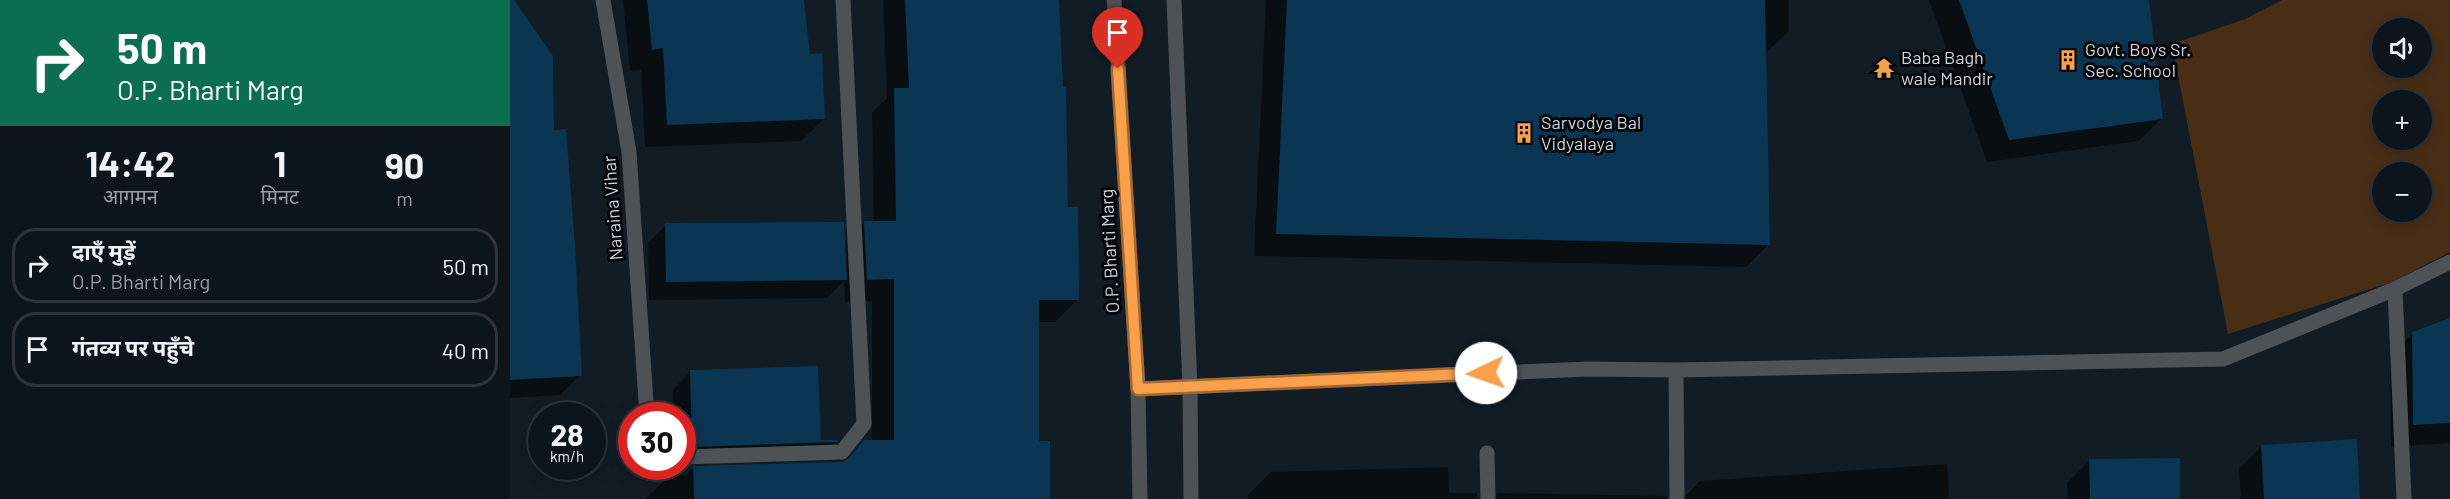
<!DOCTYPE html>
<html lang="hi">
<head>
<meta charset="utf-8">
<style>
  body { margin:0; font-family:Barlow,"Noto Sans Devanagari",sans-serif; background:#1b2229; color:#f1f3f6; height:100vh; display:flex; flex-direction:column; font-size:22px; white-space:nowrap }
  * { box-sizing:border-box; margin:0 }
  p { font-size:20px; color:#9a9fa3 }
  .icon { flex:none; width:33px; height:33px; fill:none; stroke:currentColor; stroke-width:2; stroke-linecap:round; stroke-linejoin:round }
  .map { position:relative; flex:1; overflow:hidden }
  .sheet { display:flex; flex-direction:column; background:#0d151c; width:510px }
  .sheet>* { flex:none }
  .hud { background:#0b6e4f; color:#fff; overflow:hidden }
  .buttons { position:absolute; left:1862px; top:18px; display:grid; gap:12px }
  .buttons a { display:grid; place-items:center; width:60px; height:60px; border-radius:50%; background:#0d151c; box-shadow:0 3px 15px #0003,0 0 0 2px #2d343b; font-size:30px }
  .speed { position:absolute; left:18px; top:402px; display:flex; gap:12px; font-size:30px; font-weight:700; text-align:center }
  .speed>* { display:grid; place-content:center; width:78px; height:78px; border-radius:50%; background:#0d151c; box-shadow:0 3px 15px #0003,0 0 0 2px #2d343b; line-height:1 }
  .speed small { font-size:15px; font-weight:400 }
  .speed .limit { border:9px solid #d22; background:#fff; color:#111 }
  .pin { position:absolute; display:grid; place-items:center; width:51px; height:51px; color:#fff; margin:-62px -26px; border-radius:50% 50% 50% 0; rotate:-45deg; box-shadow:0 0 6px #0007 }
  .pin .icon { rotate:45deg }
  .me { position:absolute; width:66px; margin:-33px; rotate:267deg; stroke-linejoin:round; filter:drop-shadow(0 0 4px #0008) }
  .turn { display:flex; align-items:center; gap:21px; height:126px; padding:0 18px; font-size:27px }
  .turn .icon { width:78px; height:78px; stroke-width:2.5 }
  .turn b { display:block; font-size:42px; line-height:51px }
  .eta { display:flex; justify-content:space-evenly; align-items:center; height:102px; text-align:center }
  .eta b { font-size:36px; font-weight:700; line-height:42px }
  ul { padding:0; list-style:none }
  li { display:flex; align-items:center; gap:18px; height:75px; margin:0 12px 9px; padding:0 6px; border:3px solid #2d343b; border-radius:24px }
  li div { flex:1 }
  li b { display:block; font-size:22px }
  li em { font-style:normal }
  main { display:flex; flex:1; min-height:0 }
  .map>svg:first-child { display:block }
  .green { fill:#492e16; fill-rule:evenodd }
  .shadow { fill:#0007 }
  .building { fill:#0a3553 }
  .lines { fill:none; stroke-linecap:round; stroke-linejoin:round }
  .street { stroke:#4d5257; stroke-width:15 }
  .route-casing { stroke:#a26831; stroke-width:15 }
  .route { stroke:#f9a04c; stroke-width:10 }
  .labels { text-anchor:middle; stroke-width:6; stroke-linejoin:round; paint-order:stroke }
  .poi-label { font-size:18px; fill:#ced5db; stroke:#03060a; text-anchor:start }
  .street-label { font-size:18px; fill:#ced5db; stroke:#03060a }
</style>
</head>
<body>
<main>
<section class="sheet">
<div class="hud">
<div class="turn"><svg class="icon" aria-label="right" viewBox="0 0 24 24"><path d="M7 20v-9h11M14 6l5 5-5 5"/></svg><div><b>50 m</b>O.P. Bharti Marg</div></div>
</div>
<div class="eta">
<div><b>14:42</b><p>आगमन</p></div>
<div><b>1</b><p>मिनट</p></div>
<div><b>90</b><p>m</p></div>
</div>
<ul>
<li><svg class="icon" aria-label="right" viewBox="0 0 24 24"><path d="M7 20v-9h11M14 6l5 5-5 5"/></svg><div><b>दाएँ मुड़ें</b><p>O.P. Bharti Marg</p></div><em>50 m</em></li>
<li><svg class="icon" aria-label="arrive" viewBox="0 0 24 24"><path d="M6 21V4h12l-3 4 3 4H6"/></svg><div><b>गंतव्य पर पहुँचे</b></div><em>40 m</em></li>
</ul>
</section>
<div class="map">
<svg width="1940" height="499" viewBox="0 0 1940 499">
  <rect width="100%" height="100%" fill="#111c25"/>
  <path class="green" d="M 1772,0 L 1940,0 L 1940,252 L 1882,282 L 1718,334 L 1662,44 L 1735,19 ZM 1872,28 L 1911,28 L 1911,68 L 1872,68 ZM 1872,100 L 1911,100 L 1911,140 L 1872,140 ZM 1872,172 L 1911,172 L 1911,212 L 1872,212 Z"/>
  <path class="shadow" d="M 0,0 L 2,0 L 43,131 L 70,375 L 50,395 L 0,398 Z
    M 113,0 L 293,0 L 298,55 L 313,119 L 291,141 L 135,147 L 131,70 L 120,71 Z
    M 373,0 L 548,0 L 557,209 L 567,300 L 545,322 L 527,322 L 527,442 L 538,499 L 135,499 L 158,477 L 176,475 L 183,468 L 333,463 L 354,442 L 362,442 L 362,301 L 335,302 L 334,281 L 317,298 L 139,300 L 138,243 L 156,225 L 334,243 L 354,223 L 364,223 L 362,112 L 377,98 Z
    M 756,0 L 1279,0 L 1279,31 L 1255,54 L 1258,245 L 1236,267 L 744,256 Z
    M 1419,0 L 1638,0 L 1651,119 L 1629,141 L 1477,162 Z
    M 1940,320 L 1940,443 L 1881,447 L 1880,356 L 1903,333 Z
    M 181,371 L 309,442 L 326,442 L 307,460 L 172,464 L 172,416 L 163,416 L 163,390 Z
    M 1752,446 L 1849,499 L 1731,499 L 1729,469 Z
    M 1580,460 L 1669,499 L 1558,499 L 1557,483 Z
    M 1437,464 L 1439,499 L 1173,499 L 1190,481 Z
    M 938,467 L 939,493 L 967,493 L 967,499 L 738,499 L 738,495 L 761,472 Z
    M 988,493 L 1156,496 L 1157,499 L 982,499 Z"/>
  <path class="building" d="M 0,0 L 4,0 L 43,56 L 44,130 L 56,129 L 65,246 L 72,376 L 0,380 Z
    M 137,0 L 294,0 L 300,54 L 312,53 L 315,119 L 157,125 L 153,48 L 142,50 Z
    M 395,0 L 549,0 L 553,87 L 556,87 L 558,207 L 568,207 L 569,300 L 529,300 L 529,441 L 540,441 L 540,499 L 184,499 L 183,466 L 332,462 L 339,458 L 354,440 L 384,440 L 384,279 L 357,280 L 354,221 L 386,221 L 384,88 L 399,88 Z
    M 777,0 L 1255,0 L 1260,245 L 766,234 Z
    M 1449,0 L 1639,0 L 1653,119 L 1499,140 Z
    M 334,222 L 337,280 L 156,282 L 155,223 Z
    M 1940,318 L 1940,423 L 1903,425 L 1902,332 Z
    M 308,366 L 311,440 L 329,440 L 327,442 L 182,447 L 180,370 Z
    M 1847,439 L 1850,499 L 1754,499 L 1751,445 Z
    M 1670,458 L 1670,499 L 1580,499 L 1579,459 Z"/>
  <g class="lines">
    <path class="street" d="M 93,0 L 119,152 L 137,416
      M 604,0 L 628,389 L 630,499
      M 664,0 L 680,387 L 681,499
      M 1885,289 L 1894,499
      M 1166,370 L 1167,499
      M 628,389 L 1078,369 L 1166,370 L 1713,359 L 1885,289 L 1940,262
      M 977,453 L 978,499
      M 172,457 L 332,452 L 354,424 L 333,0"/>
  </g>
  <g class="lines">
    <g class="route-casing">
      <path id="route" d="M 608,69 L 628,389 L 976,373"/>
    </g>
    <use href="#route" class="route"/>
  </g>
  <defs>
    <g id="building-bare" transform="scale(1.62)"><path d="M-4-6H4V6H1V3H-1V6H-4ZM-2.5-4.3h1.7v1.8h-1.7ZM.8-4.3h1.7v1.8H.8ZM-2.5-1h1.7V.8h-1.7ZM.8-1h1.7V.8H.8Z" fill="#f9a04c" stroke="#03060a" stroke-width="2.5" paint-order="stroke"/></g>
    <g id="temple-bare" transform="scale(1.62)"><path d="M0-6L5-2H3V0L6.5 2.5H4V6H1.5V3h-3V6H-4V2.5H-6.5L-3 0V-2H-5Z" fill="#f9a04c" stroke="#03060a" stroke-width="2.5" paint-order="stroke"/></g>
  </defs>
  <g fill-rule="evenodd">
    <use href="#building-bare" x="1558" y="60"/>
    <use href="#temple-bare" x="1374" y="68"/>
    <use href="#building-bare" x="1014" y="133"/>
  </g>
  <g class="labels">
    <g class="poi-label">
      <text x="1575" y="56">Govt. Boys Sr.<tspan x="1575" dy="21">Sec. School</tspan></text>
      <text x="1391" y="64">Baba Bagh<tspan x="1391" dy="21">wale Mandir</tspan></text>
      <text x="1031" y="129">Sarvodya Bal<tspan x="1031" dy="21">Vidyalaya</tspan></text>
    </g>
    <g class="street-label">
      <text transform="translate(103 208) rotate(-94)" y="6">Naraina Vihar</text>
      <text transform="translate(600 251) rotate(-93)" y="6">O.P. Bharti Marg</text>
    </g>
  </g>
</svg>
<div class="buttons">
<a><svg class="icon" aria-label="sound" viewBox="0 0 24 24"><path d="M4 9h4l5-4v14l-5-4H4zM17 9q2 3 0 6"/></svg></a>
<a>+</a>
<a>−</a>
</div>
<div class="speed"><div>28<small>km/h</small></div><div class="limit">30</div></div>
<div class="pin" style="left:608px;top:69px;background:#d93025"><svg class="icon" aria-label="arrive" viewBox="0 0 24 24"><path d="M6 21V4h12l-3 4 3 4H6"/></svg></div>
<svg class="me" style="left:976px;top:373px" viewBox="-20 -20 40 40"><circle r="19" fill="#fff"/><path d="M0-13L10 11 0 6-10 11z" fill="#f9a04c"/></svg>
</div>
</main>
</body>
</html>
